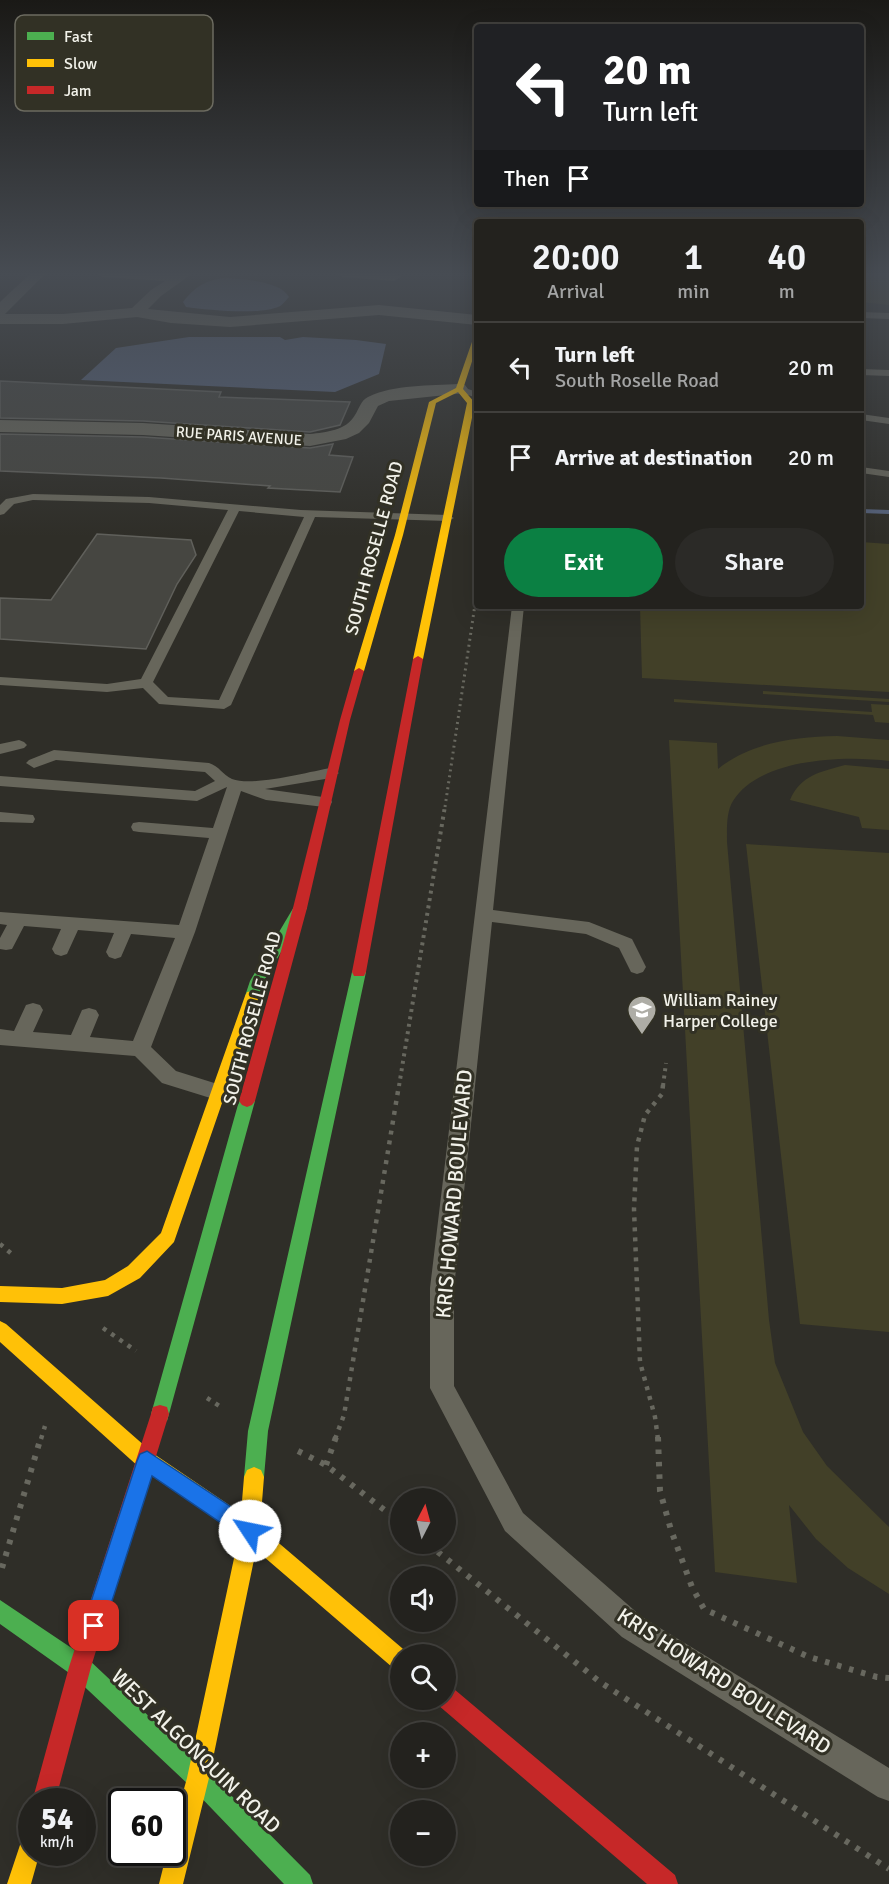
<!DOCTYPE html>
<html lang="en">
<head>
<meta charset="utf-8">
<style>
  body { margin:0; font-family:Signika,sans-serif; background:#2b2a27; color:#f1f3f6; height:100vh; display:flex; flex-direction:column; font-size:22px; white-space:nowrap }
  * { box-sizing:border-box; margin:0 }
  p { font-size:20px; color:#a3a4a4 }
  .icon { flex:none; width:33px; height:33px; fill:none; stroke:currentColor; stroke-width:2; stroke-linecap:round; stroke-linejoin:round }
  .map { position:relative; flex:1; overflow:hidden }
  .panel { position:absolute; left:474px; top:219px; width:390px; height:390px; display:flex; flex-direction:column; background:#23221e; border-radius:6px; box-shadow:0 6px 24px #0002,0 0 0 2px #403f3c }
  .panel>* { flex:none }
  .hud { position:absolute; left:474px; top:24px; width:390px; height:183px; border-radius:6px; box-shadow:0 6px 24px #0002,0 0 0 2px #403f3c; background:#202124; color:#fff; overflow:hidden }
  .needle { width:39px; rotate:6deg }
  .tools { position:absolute; left:390px; top:1488px; display:grid; gap:12px }
  .tools a { display:grid; place-items:center; width:66px; height:66px; border-radius:50%; background:#23221e; box-shadow:0 6px 24px #0002,0 0 0 2px #403f3c; font-size:30px }
  .speed { position:absolute; left:18px; top:1788px; display:flex; gap:12px; font-size:30px; font-weight:700; text-align:center }
  .speed>* { display:grid; place-content:center; width:78px; height:78px; border-radius:50%; background:#23221e; box-shadow:0 6px 24px #0002,0 0 0 2px #403f3c; line-height:1 }
  .speed small { font-size:15px; font-weight:400 }
  .speed .limit { border:3px solid #111; border-radius:9px; background:#fff; color:#111 }
  .pin { position:absolute; display:grid; place-items:center; width:51px; height:51px; color:#fff; margin:-26px; border-radius:12px; box-shadow:0 3px 9px #0006 }
  .me { position:absolute; width:66px; margin:-33px; rotate:304deg; stroke-linejoin:round; filter:drop-shadow(0 0 4px #0008) }
  .turn { display:flex; align-items:center; gap:21px; height:126px; padding:0 30px; font-size:27px }
  .turn .icon { width:78px; height:78px; stroke-width:2.5 }
  .turn b { display:block; font-size:42px; line-height:51px }
  .then { display:flex; align-items:center; height:57px; padding:0 30px; background:#0003; gap:12px; font-size:22px }
  .eta { display:flex; justify-content:space-evenly; align-items:center; height:102px; text-align:center }
  .eta b { font-size:36px; font-weight:600; line-height:42px }
  .primary-button { display:flex; gap:12px; margin-top:auto; padding:12px 30px }
  .primary-button a { flex:1; height:69px; border-radius:36px; background:#0b8043; color:#fff; font-size:24px; font-weight:600; line-height:69px; text-align:center }
  .primary-button a+a { background:#2b2a27; color:#f1f3f6 }
  ul { padding:0; list-style:none }
  li { display:flex; align-items:center; gap:18px; height:90px; padding:0 30px; border-top:2px solid #403f3c }
  li div { flex:1 }
  li b { display:block; font-size:22px }
  li em { font-style:normal }
  .map>svg:first-child { display:block }
  .green { fill:#424028 }
  .water { fill:#56627a }
  .lines { fill:none; stroke-linecap:round; stroke-linejoin:round }
  .stream { fill:#56627a; fill-rule:evenodd }
  .building { fill:#464641; stroke:#60605b; stroke-width:1.5 }
  .path-far3 { stroke:#68685f; stroke-width:3; stroke-dasharray:2 4; stroke-linecap:butt }
  .path-far2 { stroke:#68685f; stroke-width:4; stroke-dasharray:3 4.5; stroke-linecap:butt }
  .path-far1 { stroke:#68685f; stroke-width:4.5; stroke-dasharray:4 6; stroke-linecap:butt }
  .path { stroke:#68685f; stroke-width:6; stroke-dasharray:4.5 8; stroke-linecap:butt }
  .lane { fill:#67665b; fill-rule:evenodd }
  .street { fill:#67665b; fill-rule:evenodd }
  .fast { fill:#4caf50; fill-rule:evenodd }
  .slow { fill:#ffc107; fill-rule:evenodd }
  .jam { fill:#c62828; fill-rule:evenodd }
  .route { fill:#1a73e8; stroke:#114b97; stroke-width:1.5 }
  .labels { text-anchor:middle; stroke-width:6; stroke-linejoin:round; paint-order:stroke }
  .far-street-label { font-size:15px; fill:#f2f2ea; stroke:#323125 }
  .street-label { font-size:18px; fill:#f2f2ea; stroke:#323125 }
  .poi-label { font-size:18px; fill:#f2f2ea; stroke:#323125; text-anchor:start }
  .near-street-label { font-size:21px; fill:#f2f2ea; stroke:#323125 }
  .key { fill:#323125; stroke:#6c6b60; stroke-width:1.5 }
  .key-label { font-size:16px; fill:#f2f2ea }
</style>
</head>
<body>
<div class="map">
<svg width="889" height="1884" viewBox="0 0 889 1884">
  <rect width="100%" height="100%" fill="#2f2e28"/>
  <path class="green" d="M 861,273 L 889,273 L 889,305 L 861,302 Z
    M 861,542 L 889,544 L 889,692 L 642,678 L 640,606 L 861,606 Z
    M 763,691 L 889,699 L 889,702 L 763,694 Z
    M 674,699 L 872,712 L 871,704 L 889,705 L 889,723 L 875,722 L 873,715 L 674,702 Z
    M 837,736 L 889,740 L 889,761 C 846,755 759,758 733,801 C 726,812 727,829 727,842 L 769,1320 L 775,1363 L 803,1432 L 827,1466 L 889,1527 L 889,1594 L 848,1568 L 816,1539 L 789,1505 L 797,1583 L 715,1572 L 669,740 L 717,743 L 718,769 C 751,742 795,737 837,736 Z
    M 845,765 L 889,769 L 889,830 L 862,828 L 859,817 L 790,800 C 801,775 820,772 845,765 Z
    M 746,844 L 889,853 L 889,1332 L 800,1324 Z"/>
  <path class="water" d="M 223,278 C 240,279 280,280 289,297 C 285,301 283,305 278,307 C 259,315 208,310 186,307 L 183,302 C 195,287 204,281 223,278 Z
    M 189,337 L 280,337 L 285,340 L 303,337 L 356,340 L 386,344 L 379,374 L 335,392 L 81,380 L 116,348 Z"/>
  <g class="lines">
    <path class="stream" d="M 861,509 L 889,510 L 889,514 L 861,513 Z"/>
  </g>
  <path class="building" d="M 0,381 L 221,392 L 219,397 L 350,402 L 340,425 L 310,432 L 143,421 L 0,418 Z
    M 0,434 L 143,437 L 310,448 L 333,444 L 329,455 L 353,457 L 340,492 L 268,488 L 270,486 L 161,478 L 0,471 Z
    M 97,534 L 191,540 L 196,555 L 177,584 L 146,649 L 0,639 L 0,598 L 51,600 Z"/>
  <g class="lines">
    <path class="path-far3" d="M 445,807 L 477,591"/>
    <path class="path-far2" d="M 399,1086 L 445,806
      M 663,1086 L 666,1063"/>
    <path class="path-far1" d="M 0,1244 L 13,1255
      M 103,1328 L 136,1351
      M 207,1398 L 221,1407
      M 41,1439 L 45,1426
      M 335,1439 L 344,1415 L 399,1085
      M 658,1439 L 655,1417 L 640,1362 L 634,1209 L 637,1146 L 645,1115 L 662,1094 L 663,1085"/>
    <path class="path" d="M 658,1437 L 660,1491 L 671,1530 L 692,1587 L 704,1609 L 809,1657 L 877,1677 L 889,1678
      M 298,1451 L 326,1465 L 400,1522
      M 326,1465 L 336,1437
      M 428,1544 L 600,1682 L 889,1869
      M 2,1568 L 41,1437"/>
    <path class="lane" d="M 861,312 L 889,313 L 889,319 L 861,318 Z
      M 861,369 L 889,370 L 889,376 L 861,375 Z
      M 459,386 L 477,392 L 477,398 L 456,391 L 454,389 Z
      M 861,414 L 889,418 L 889,424 L 861,420 Z
      M 861,467 L 889,471 L 889,477 L 861,473 Z
      M 33,494 L 149,497 L 301,510 L 448,515 L 454,518 L 448,521 L 315,517 L 231,705 L 224,709 L 159,704 L 143,688 L 107,692 L 0,685 L 0,677 L 107,684 L 141,679 L 228,510 L 149,503 L 33,500 L 14,504 L 4,514 L 0,515 L 0,505 L 6,499 ZM 239,511 L 304,517 L 219,700 L 168,697 L 153,682 Z
      M 512,606 L 524,606 L 493,910 L 589,922 L 632,939 L 646,967 L 643,972 L 637,974 L 631,972 L 619,948 L 586,934 L 492,922 L 454,1288 L 454,1386 L 523,1513 L 642,1617 L 889,1768 L 889,1801 L 878,1797 L 622,1637 L 505,1531 L 430,1388 L 430,1288 Z
      M 19,740 L 24,742 L 27,745 L 24,748 L 0,754 L 0,744 Z
      M 54,750 L 209,763 C 219,766 223,775 232,779 C 253,787 307,772 331,768 L 339,773 L 331,778 L 265,789 L 330,798 L 332,802 L 330,806 L 324,807 L 266,800 L 241,791 L 195,932 L 151,1047 L 176,1071 L 227,1087 L 230,1093 L 227,1099 L 220,1101 L 162,1083 L 135,1056 L 0,1045 L 0,1029 L 14,1031 L 26,1005 L 33,1003 L 40,1005 L 43,1010 L 33,1032 L 71,1035 L 82,1010 L 89,1008 L 96,1010 L 99,1015 L 90,1037 L 133,1041 L 175,938 L 131,934 L 121,957 L 115,959 L 109,957 L 106,952 L 114,933 L 78,930 L 67,954 L 61,956 L 55,954 L 52,949 L 61,929 L 24,926 L 12,949 L 6,950 L 0,949 L 0,938 L 7,925 L 0,924 L 0,912 L 179,925 L 209,838 L 139,832 L 133,831 L 131,827 L 133,823 L 139,822 L 213,828 L 227,787 L 197,801 L 0,786 L 0,776 L 195,791 L 215,781 L 205,772 L 56,760 L 34,768 L 26,763 L 29,760 Z
      M 0,812 L 33,815 L 35,819 L 33,823 L 0,822 Z"/>
    <path class="street" d="M 31,273 L 46,273 L 5,314 L 63,314 L 132,308 L 151,290 L 165,281 L 102,277 L 95,273 L 193,273 L 161,296 L 148,309 L 230,317 L 379,305 L 477,315 L 477,325 L 379,315 L 230,327 L 171,323 L 137,317 L 63,324 L 0,324 L 0,302 Z
      M 335,273 L 396,273 L 401,277 L 394,281 L 342,277 Z
      M 459,384 L 465,385 L 468,389 L 465,393 L 389,401 L 378,406 L 369,423 L 359,433 L 346,439 L 310,446 L 143,435 L 0,432 L 0,420 L 143,423 L 310,434 C 326,432 346,431 355,415 C 359,409 361,400 368,397 C 394,384 430,386 459,384 Z"/>
    <path class="fast" d="M 300,903 L 307,908 L 264,981 L 257,1000 L 247,1000 L 245,996 L 250,981 L 295,905 Z
      M 359,967 L 364,968 L 366,972 L 268,1431 L 264,1477 L 261,1484 L 254,1487 L 247,1484 L 244,1477 L 248,1431 L 352,972 L 354,968 Z
      M 247,1095 L 252,1097 L 255,1101 L 169,1414 L 167,1421 L 160,1423 L 153,1421 L 151,1414 L 239,1101 L 242,1097 Z
      M 0,1600 L 88,1659 L 206,1770 L 310,1875 L 313,1884 L 284,1884 L 190,1786 L 72,1675 L 0,1624 Z"/>
    <path class="slow" d="M 477,334 L 477,346 L 463,389 L 475,403 L 423,659 L 418,662 L 413,659 L 467,403 L 458,392 L 436,403 L 403,535 L 364,671 L 359,674 L 355,673 L 354,671 L 395,535 L 429,402 L 456,388 L 474,336 Z
      M 252,991 L 257,992 L 259,996 L 174,1242 L 140,1278 L 108,1296 L 62,1304 L 0,1302 L 0,1286 L 62,1288 L 105,1280 L 128,1266 L 161,1233 L 245,996 L 247,992 Z
      M 0,1321 L 6,1324 L 154,1454 L 241,1513 L 244,1477 L 247,1470 L 254,1467 L 261,1470 L 264,1477 L 260,1527 L 409,1654 L 400,1654 L 400,1670 L 392,1667 L 256,1550 L 209,1778 L 183,1884 L 159,1884 L 167,1852 L 172,1852 L 172,1832 L 187,1778 L 239,1535 L 140,1468 L 0,1342 Z
      M 32,1829 L 32,1852 L 40,1852 L 31,1884 L 7,1884 L 24,1833 Z"/>
    <path class="jam" d="M 418,656 L 423,659 L 366,972 L 364,976 L 354,976 L 352,972 L 413,659 Z
      M 359,668 L 364,671 L 350,720 L 307,908 L 255,1101 L 252,1105 L 247,1107 L 242,1105 L 239,1101 L 293,908 L 340,720 L 354,671 Z
      M 160,1405 L 167,1407 L 169,1414 L 91,1667 L 55,1802 L 32,1802 L 69,1667 L 151,1414 L 153,1407 Z
      M 446,1686 L 454,1689 L 675,1875 L 678,1884 L 647,1884 L 438,1705 L 436,1700 L 446,1700 Z"/>
  </g>
  <linearGradient id="sky" x2="0" y2="1"><stop stop-color="#1a1916"/><stop offset="0.51" stop-color="#474c53"/><stop offset="1" stop-color="#474c53" stop-opacity="0"/></linearGradient>
  <rect width="889" height="537" fill="url(#sky)"/>
  <path class="route" d="M 147,1451 L 257,1524 L 260,1531 L 257,1538 L 250,1541 L 243,1538 L 152,1476 L 104,1626 L 101,1633 L 94,1637 L 86,1633 L 83,1626 L 137,1461 L 140,1454 Z"/>
  <defs>
    <g id="university-pin" transform="scale(1.5)"><path d="M0 17L-7.5 6A9.5 9.5 0 1 1 7.5 6Z" fill="#aeada6" stroke="#323125"/><path d="M0-5L7-2L0 1L-7-2ZM-4 1L0 2.5L4 1V4Q0 6-4 4Z" fill="#fff"/></g>
  </defs>
  <g fill-rule="evenodd">
    <use href="#university-pin" x="642" y="1010"/>
  </g>
  <g class="labels">
    <g class="far-street-label">
      <text transform="translate(239 436) rotate(4)" y="5">RUE PARIS AVENUE</text>
    </g>
    <g class="street-label">
      <text transform="translate(374 548) rotate(-75)" y="6">SOUTH ROSELLE ROAD</text>
      <text transform="translate(252 1018) rotate(-75)" y="6">SOUTH ROSELLE ROAD</text>
    </g>
    <g class="poi-label">
      <text x="663" y="1006">William Rainey<tspan x="663" dy="21">Harper College</tspan></text>
    </g>
    <g class="near-street-label">
      <text transform="translate(454 1194) rotate(-85)" y="7">KRIS HOWARD BOULEVARD</text>
      <text transform="translate(724 1681) rotate(33)" y="7">KRIS HOWARD BOULEVARD</text>
      <text transform="translate(196 1751) rotate(44)" y="7">WEST ALGONQUIN ROAD</text>
    </g>
  </g>
  <rect x="15" y="15" width="198" height="96" rx="9" class="key"/>
  <rect x="27" y="32" width="27" height="8" fill="#4caf50"/>
  <rect x="27" y="59" width="27" height="8" fill="#ffc107"/>
  <rect x="27" y="86" width="27" height="8" fill="#c62828"/>
  <g class="key-label">
    <text x="64" y="42">Fast</text>
    <text x="64" y="69">Slow</text>
    <text x="64" y="96">Jam</text>
  </g>
</svg>
<div class="tools">
<a><svg class="needle" viewBox="-14 -14 28 28"><path d="M0-13l5 13h-10z" fill="#e53935"/><path d="M0 13l5-13h-10z" fill="#a3a4a4"/></svg></a>
<a><svg class="icon" aria-label="sound" viewBox="0 0 24 24"><path d="M4 9h4l5-4v14l-5-4H4zM17 9q2 3 0 6"/></svg></a>
<a><svg class="icon" aria-label="search" viewBox="0 0 24 24"><circle cx="10" cy="10" r="6"/><path d="M15 15l6 6"/></svg></a>
<a>+</a>
<a>−</a>
</div>
<div class="speed"><div>54<small>km/h</small></div><div class="limit">60</div></div>
<div class="pin" style="left:94px;top:1626px;background:#d93025"><svg class="icon" aria-label="arrive" viewBox="0 0 24 24"><path d="M6 21V4h12l-3 4 3 4H6"/></svg></div>
<svg class="me" style="left:250px;top:1531px" viewBox="-20 -20 40 40"><circle r="19" fill="#fff"/><path d="M0-13L10 11 0 6-10 11z" fill="#1a73e8"/></svg>
<div class="hud">
<div class="turn"><svg class="icon" aria-label="left" viewBox="0 0 24 24"><path d="M17 20v-9H6M10 6l-5 5 5 5"/></svg><div><b>20 m</b>Turn left</div></div>
<div class="then">Then<svg class="icon" aria-label="arrive" viewBox="0 0 24 24"><path d="M6 21V4h12l-3 4 3 4H6"/></svg></div>
</div>
<section class="panel">
<div class="eta">
<div><b>20:00</b><p>Arrival</p></div>
<div><b>1</b><p>min</p></div>
<div><b>40</b><p>m</p></div>
</div>
<ul>
<li><svg class="icon" aria-label="left" viewBox="0 0 24 24"><path d="M17 20v-9H6M10 6l-5 5 5 5"/></svg><div><b>Turn left</b><p>South Roselle Road</p></div><em>20 m</em></li>
<li><svg class="icon" aria-label="arrive" viewBox="0 0 24 24"><path d="M6 21V4h12l-3 4 3 4H6"/></svg><div><b>Arrive at destination</b></div><em>20 m</em></li>
</ul>
<div class="primary-button"><a>Exit</a><a>Share</a></div>
</section>
</div>
</body>
</html>
